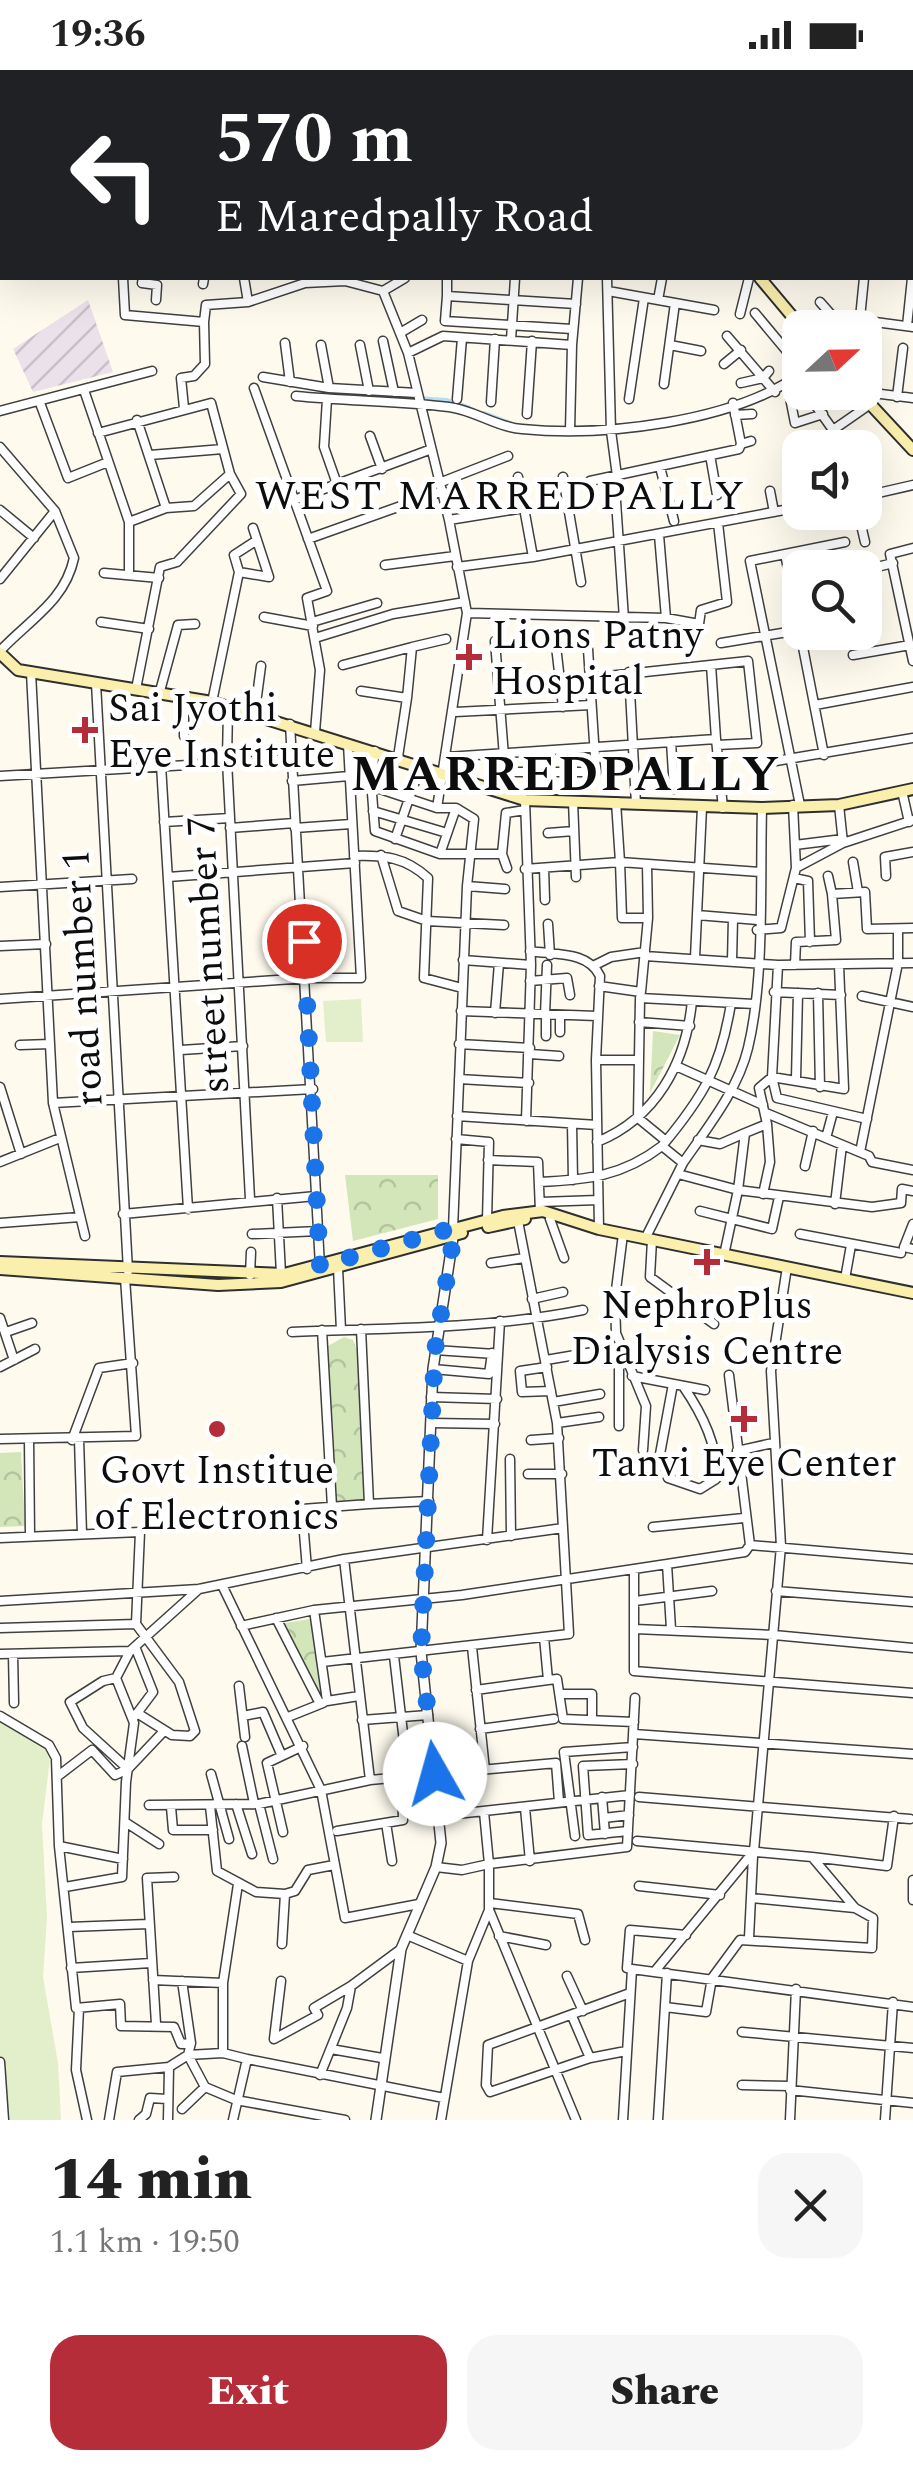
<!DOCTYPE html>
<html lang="en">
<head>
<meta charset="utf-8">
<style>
  body { margin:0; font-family:Spectral,serif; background:#f6f6f6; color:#222; height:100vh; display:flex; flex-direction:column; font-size:38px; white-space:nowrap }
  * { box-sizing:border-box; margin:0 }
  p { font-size:32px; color:#767676 }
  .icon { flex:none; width:55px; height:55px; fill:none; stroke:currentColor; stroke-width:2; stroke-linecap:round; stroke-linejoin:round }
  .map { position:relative; height:2050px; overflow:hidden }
  .sheet { display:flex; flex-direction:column; background:#fff; flex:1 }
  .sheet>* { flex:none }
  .guide { position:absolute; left:0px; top:0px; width:915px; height:210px; box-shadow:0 10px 40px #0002; background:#202124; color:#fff; overflow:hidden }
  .needle { width:65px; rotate:68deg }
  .buttons { position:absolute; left:782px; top:240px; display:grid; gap:20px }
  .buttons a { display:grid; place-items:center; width:100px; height:100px; border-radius:20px; background:#fff; box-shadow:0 10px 40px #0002; font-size:50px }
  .pin { position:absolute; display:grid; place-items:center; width:85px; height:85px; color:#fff; margin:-42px; border:5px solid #fff; border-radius:50%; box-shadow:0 2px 10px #0007 }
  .me { position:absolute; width:110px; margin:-55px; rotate:353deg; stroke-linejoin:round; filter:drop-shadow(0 0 8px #0008) }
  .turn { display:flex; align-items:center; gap:35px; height:210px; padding:0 50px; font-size:45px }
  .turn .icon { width:130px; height:130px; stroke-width:2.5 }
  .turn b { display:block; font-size:70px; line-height:85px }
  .round { display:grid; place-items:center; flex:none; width:105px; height:105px; border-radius:30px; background:#f6f6f6 }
  .overview { display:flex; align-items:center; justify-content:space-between; height:170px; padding:0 50px }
  h1 { font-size:60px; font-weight:800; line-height:75px }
  .button { display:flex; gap:20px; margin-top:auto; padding:20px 50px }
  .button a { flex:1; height:115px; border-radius:30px; background:#b42d38; color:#fff; font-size:40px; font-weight:800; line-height:115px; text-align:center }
  .button a+a { background:#f6f6f6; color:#222 }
  .status { display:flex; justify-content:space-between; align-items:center; height:70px; padding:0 50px; background:#fff; direction:ltr }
  .status svg { height:28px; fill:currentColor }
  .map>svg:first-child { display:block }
  .industrial { fill:url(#industrial-furrows) }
  .park { fill:url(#park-crowns) }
  .pitch { fill:#e3eecb }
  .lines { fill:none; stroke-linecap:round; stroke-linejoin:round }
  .canal { stroke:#b5def2; stroke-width:6 }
  .minor-casing { stroke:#404040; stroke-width:11 }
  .tertiary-casing { stroke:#404040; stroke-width:12 }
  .secondary-casing { stroke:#2f2f2f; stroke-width:14 }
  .primary-casing { stroke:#1e1e1e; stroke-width:15 }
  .minor { stroke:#fff; stroke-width:8 }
  .tertiary { stroke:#fff; stroke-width:9 }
  .secondary { stroke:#faefad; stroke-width:10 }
  .primary { stroke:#f0cb6b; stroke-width:11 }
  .rail { stroke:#b42d38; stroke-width:2.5 }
  .route { stroke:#1a73e8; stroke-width:18; stroke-dasharray:0 32.4 }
  .poi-dot { fill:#b42d38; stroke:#fff; stroke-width:4 }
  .labels { text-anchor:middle; stroke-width:10; stroke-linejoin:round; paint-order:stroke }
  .poi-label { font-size:40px; fill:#0d0d0d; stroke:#fff }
  .street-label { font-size:40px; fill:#0d0d0d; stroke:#fff }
  .neighbourhood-label { font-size:42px; letter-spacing:2.5px; fill:#0d0d0d; stroke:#fff }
  .district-label { font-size:50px; font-weight:bold; letter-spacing:2.5px; fill:#0d0d0d; stroke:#fff }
</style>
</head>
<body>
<div class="status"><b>19:36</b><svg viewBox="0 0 49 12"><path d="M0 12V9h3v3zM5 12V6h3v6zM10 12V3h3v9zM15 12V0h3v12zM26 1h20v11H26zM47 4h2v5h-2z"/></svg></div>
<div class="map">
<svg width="913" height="2050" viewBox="0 0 913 2050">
  <defs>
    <pattern id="industrial-furrows" width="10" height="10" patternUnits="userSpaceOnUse" patternTransform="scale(2.5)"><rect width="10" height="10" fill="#eae1eb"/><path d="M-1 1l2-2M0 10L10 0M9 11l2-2" fill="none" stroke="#c8c0c8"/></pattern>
    <pattern id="park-crowns" width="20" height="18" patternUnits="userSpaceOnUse" patternTransform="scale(2.5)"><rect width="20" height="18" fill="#d2e6b9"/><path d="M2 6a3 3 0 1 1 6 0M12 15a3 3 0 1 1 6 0" fill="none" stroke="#b3c49e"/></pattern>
  </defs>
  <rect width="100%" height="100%" fill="#fefaee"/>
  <path class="industrial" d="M 88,230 L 113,302 L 33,322 L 13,279 Z"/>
  <path class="park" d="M 653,961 L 680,965 L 650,1023 Z
    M 345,1105 L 438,1105 L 438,1149 L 353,1171 Z
    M 344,1267 L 353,1270 L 357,1280 L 365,1430 L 335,1432 L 328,1276 Z
    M 21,1382 L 25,1456 L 0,1457 L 0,1383 Z
    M 310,1549 L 324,1620 L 314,1626 L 279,1554 Z"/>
  <path class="pitch" d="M 361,929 L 363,972 L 326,972 L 323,931 Z
    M 0,1648 L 51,1680 L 42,1754 L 47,1848 L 43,1907 L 58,1993 L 61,2050 L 0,2050 Z"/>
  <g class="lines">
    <path class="canal" d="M 401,328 L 447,331 L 468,338
      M 484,344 L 510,354"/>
    <g class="minor-casing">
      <path id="minor" d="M 685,0 L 686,2
        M 899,0 L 913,1
        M 695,2 L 696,0
        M 816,2 L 817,0
        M 881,2 L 882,0
        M 912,85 L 913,85
        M 912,144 L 913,145
        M 912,191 L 913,191
        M 123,208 L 125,245 L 204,252 L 206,235 L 248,232 L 305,213 L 345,211 L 383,221
        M 143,208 L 142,213 L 157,215 L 156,230
        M 244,208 L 248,232
        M 447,208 L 447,226 L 576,234
        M 607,208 L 611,361 L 617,406
        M 203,214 L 204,208
        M 608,221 L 714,240
        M 447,226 L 445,251 L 572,259
        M 658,230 L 662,208
        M 820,232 L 843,258
        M 755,243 L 800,297
        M 740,244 L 749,208
        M 860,250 L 913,257
        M 907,256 L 912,208
        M 859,258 L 864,208
        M 400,263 L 422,250
        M 727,266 L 775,322
        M 511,270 L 515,208
        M 383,271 L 394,322
        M 285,273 L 290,312
        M 321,275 L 329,318
        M 360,275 L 369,321
        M 572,275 L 578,208
        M 670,275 L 701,281
        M 408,283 L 443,266 L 572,275 L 570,361
        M 724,294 L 741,280
        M 263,307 L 329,318 L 417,323
        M 741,313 L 763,308 L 769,301
        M 787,313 L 795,353 L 823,344
        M 664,314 L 675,233
        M 254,318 L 327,521 L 307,528 L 320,600 L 315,662
        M 806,322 L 833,360
        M 865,322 L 913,328
        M 85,323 L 129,452 L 166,438 L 194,436 L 230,404
        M 296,326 C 347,331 398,331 449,337 C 474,340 496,357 522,359 C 604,367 733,352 800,304
        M 897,327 L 903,278
        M 327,329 L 324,377 L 337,414
        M 457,329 L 462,268
        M 629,329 L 644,228
        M 491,332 L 495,269
        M 40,333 L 68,408 L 108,392
        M 733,333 L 741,374
        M 184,338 L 181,308 L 194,306 L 205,294 L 204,252
        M 0,341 L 152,301
        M 527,344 L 532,271
        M 735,345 L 752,344
        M 137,350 L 166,438
        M 98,363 L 211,333 L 230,404 L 241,424 L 177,492 L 160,497 L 136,619
        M 370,366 L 382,399
        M 0,377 L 55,441 L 74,488 C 65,531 29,550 0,581
        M 825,378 L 833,360 L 869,335
        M 150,385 L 223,379
        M 710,385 L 717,425
        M 660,397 L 674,451
        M 518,407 L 524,438
        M 563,407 L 581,512
        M 590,411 L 739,379 L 741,374 L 751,371
        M 439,413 L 508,386
        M 770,421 L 774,442
        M 865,426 L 913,415
        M 294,430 L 429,380
        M 616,431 L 624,549
        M 0,440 L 34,468
        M 858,442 L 865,472
        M 449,450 L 524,438 L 533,487 L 457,497
        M 129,452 L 129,505
        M 659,465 L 666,548
        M 308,469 L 443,421
        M 913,478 L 890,484 L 913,591
        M 533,487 L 800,437
        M 385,495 L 455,486
        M 865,500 L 893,493
        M 239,502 L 234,485 L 257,470
        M 104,503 L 159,508
        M 0,509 L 55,441
        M 467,543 L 666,548 L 699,554 L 701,540 L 727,532 L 718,453
        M 264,547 L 313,556
        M 101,552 L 149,559
        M 312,552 L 377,533
        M 800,562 L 824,685
        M 315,568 L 393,544 L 465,532
        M 495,571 L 507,725
        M 721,573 L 800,560 L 785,484
        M 556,576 L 563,637
        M 853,585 L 910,575
        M 343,595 L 412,577
        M 711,595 L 716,669
        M 31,602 L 53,1033 L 85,1166
        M 629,602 L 636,734
        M 589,608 L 748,591 L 757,673 L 717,675
        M 96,613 L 128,1201
        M 160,621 L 178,555 L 195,554
        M 361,621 L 407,628 L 398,687
        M 257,626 L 261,596
        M 184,628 L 184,666
        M 407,628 L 412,577 L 446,569
        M 212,632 L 239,502 L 269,507 L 253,458
        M 815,635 L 913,617
        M 228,638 L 227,691 L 250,1129
        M 455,642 L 591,635
        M 290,654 L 320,1196
        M 671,672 L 674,719
        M 375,681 L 371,711 L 375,761 L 440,784 L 502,784 L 507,798
        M 447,687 L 716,669 L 723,738
        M 764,693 L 913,668
        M 161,695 L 188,1139
        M 507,702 L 596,702 L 588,579
        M 0,706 L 291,689
        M 292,711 L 349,706
        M 371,716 L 437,738 L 467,543 L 449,450 L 408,283 L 383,221 L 405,208
        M 902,721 L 909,752
        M 525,730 L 531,895 L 526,1051
        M 573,731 L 576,807
        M 616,732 L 620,792 L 760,802
        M 793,735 L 796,798
        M 800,735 L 750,491 L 845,472
        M 839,735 L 843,773
        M 437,738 L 456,738 L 474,749 L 467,816 L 453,1159
        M 373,741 L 447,763
        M 164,752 L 230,748
        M 230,758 L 294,753
        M 295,758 L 351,754
        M 548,763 L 574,761
        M 395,769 L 420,697
        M 795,775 L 843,769
        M 440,784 L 456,738
        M 502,784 L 506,743 L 525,740
        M 381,785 L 398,841 L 427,851 L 504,855
        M 354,786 C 384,785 405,787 428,808 L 424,908 L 462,918
        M 853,792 L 858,822
        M 544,798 L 545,830
        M 525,799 L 620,792 L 622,848 L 648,848
        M 828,806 L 832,824 L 865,822 L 867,859 L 913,858
        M 886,806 L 885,787 L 913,782
        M 168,807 L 355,793
        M 794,808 L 808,811 L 810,872
        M 467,816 L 505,819
        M 0,817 L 132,809
        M 697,845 L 758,850
        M 548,854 L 550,885
        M 757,860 L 781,858 L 796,798 L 843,773 L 913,750
        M 0,876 L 46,874
        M 530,881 C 555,885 588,881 600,906 L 596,990 L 599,1159
        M 645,886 L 778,895 L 913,893
        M 695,888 L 702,737
        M 463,890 L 531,895
        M 732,891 L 733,848
        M 595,895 L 611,887 L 645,882
        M 778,895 L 772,1007 L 777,1028 L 867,1049
        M 795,895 L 796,872 L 836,870 L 832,824
        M 530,911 L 567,908 L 570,925
        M 599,916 L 641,922 L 648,848 L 647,794
        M 774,922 L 841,925
        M 818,923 L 820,1017
        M 862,926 L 913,937
        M 640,928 L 754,934
        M 0,929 L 307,908 L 361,908 L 348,674
        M 640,929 L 638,1048 L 666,1071
        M 461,941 L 597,946
        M 495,943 L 499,893
        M 545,945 L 547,895
        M 639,952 L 690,956
        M 560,962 L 560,945
        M 546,966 L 546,945
        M 459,974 L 530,978
        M 20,975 L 50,974
        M 181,980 L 243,976
        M 530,984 L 559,986
        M 596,990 L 637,990
        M 676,996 L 763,1035
        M 459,1009 L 529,1013
        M 796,1009 L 798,923
        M 0,1017 L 21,1084
        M 53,1033 L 313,1019
        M 766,1043 L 869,1086 L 872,1092 L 913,1100
        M 457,1046 L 597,1055
        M 572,1054 L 573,1110
        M 745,1063 L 767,1054 L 759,1018 L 772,1007 L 844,1019 L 839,895
        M 826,1068 L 833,1042
        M 456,1069 L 489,1072 L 487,1150
        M 597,1072 C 656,1048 686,993 692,931
        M 662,1076 C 703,1027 721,997 731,933
        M 860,1082 L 898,893 L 898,859
        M 488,1090 L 538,1092 L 540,1141
        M 0,1092 L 60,1068
        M 683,1093 C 707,1058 738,1020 748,978 C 765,908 760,811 762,738
        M 805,1096 L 813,1061
        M 678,1104 L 738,1120 L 745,1063 L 720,1074 L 698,1070
        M 539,1112 C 587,1110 623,1106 662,1076 L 683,1093 L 645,1169
        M 763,1124 L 770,1092 L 767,1054
        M 277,1128 L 281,1204
        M 540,1132 L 598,1130
        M 835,1134 L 842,1075
        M 700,1141 L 772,1159 L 779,1127
        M 123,1144 L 316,1126
        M 550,1149 L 564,1188
        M 518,1151 L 557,1353 L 563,1458
        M 0,1153 L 80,1147
        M 913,1154 L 904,1177 L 913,1179
        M 252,1164 L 318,1161
        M 623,1164 L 615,1228 L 616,1263 L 646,1336 L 643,1380
        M 800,1164 L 901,1183
        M 652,1170 L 650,1207 L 714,1254
        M 724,1185 L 738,1120 L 872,1137 L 901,1133 L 902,1119 L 913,1121
        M 491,1193 L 524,1188
        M 338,1198 L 341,1260
        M 250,1205 L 251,1182
        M 845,1209 L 851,1175
        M 532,1229 L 563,1222
        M 0,1248 L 14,1290
        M 361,1259 L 369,1434 L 429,1431
        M 322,1260 L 332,1437
        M 6,1262 L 32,1253
        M 292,1262 C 389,1258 488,1259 583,1240
        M 435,1280 L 495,1284
        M 546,1290 L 599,1281
        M 0,1297 L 35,1279
        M 547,1297 L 520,1301 L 522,1322 L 551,1321
        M 433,1299 L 489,1304 L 492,1283
        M 729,1305 L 750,1475
        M 632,1306 L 705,1320
        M 673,1314 L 660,1384 L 668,1408 L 700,1419 L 716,1409 C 719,1376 701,1342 683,1316
        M 431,1327 L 497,1329
        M 553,1332 L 600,1324
        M 431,1353 L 495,1354
        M 557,1353 L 599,1347
        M 619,1356 L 619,1296 L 624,1285
        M 0,1369 L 136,1366 L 125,1208
        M 29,1369 L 30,1466
        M 79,1369 L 82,1464
        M 72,1370 L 99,1298 L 133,1293
        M 531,1370 L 559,1368
        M 737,1381 L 773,1373
        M 510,1389 L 511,1466
        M 528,1404 L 562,1404
        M 653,1457 L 744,1448
        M 0,1468 L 140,1462 L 136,1554 L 0,1558
        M 487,1470 L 500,1251
        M 344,1489 L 370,1710
        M 307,1499 L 302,1439 L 369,1434
        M 634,1499 L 634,1601 L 913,1623
        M 222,1515 L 321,1720 L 345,1848 L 419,1834
        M 776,1521 L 913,1532
        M 0,1531 L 199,1519 L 344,1489 L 563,1458 L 569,1564 L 322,1592
        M 635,1531 L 712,1521
        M 314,1540 L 327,1631 L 359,1626
        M 276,1548 L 320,1634
        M 136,1554 L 179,1612 L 195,1661 L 190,1666 L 172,1665 L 137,1643
        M 241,1556 L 314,1540 L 462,1525 L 667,1494
        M 635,1559 L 774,1565 L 913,1578
        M 671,1559 L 667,1494 L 745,1482 L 750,1475 L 913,1489
        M 472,1577 L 485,1700
        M 0,1584 L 130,1581 L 199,1519
        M 13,1584 L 14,1633
        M 394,1586 L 408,1706
        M 116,1608 L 103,1611 L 70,1632 L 83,1658 L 128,1699
        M 548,1610 L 557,1609 L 563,1649 L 634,1652
        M 239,1616 L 245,1667
        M 476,1620 L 548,1610 L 544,1567
        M 561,1624 L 592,1624 L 592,1650
        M 0,1646 L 49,1675 L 56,1688 L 59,1776 L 76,1938 L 120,1934 L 121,1956 L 174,1957 L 181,1974 L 191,1973
        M 135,1646 L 153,1622 L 136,1579
        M 243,1646 L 263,1642 L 281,1684
        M 288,1647 L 323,1633
        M 362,1650 L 428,1645
        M 480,1659 L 554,1649
        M 634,1664 L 913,1684
        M 242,1676 L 254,1733
        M 211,1704 L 229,1769
        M 58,1706 L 92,1680 L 115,1705 L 128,1699 L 164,1661
        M 602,1727 L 605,1764
        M 639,1727 L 910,1749
        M 236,1734 L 252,1784
        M 259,1734 L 273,1789
        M 149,1735 L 259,1734 L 370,1710 L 556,1693 L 559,1732
        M 210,1736 L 217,1801 L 256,1822 L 285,1824 L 282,1874
        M 171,1737 L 173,1760 L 213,1760
        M 525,1738 L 530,1791
        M 438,1746 L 630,1725
        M 604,1748 L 629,1745
        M 125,1752 L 159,1774
        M 386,1753 L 392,1791
        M 337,1761 L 403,1750 L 402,1706
        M 628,1761 L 588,1765 L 583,1696 L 633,1694
        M 283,1762 L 267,1693 L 303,1676
        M 575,1766 L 564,1682 L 633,1677
        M 637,1771 L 812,1787 L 855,1838 L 873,1848 L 872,1878 L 740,1870 L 712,1908 L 706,1942 L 665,1937
        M 59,1776 L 123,1789
        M 812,1787 L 887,1796 L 894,1746
        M 436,1797 L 462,1800 L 489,1794 L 484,1742
        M 913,1810 L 913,1830
        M 639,1816 L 720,1825
        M 65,1817 L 122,1807 L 126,1712 L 134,1653 L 116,1608 L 130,1581
        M 285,1824 L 295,1821 L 308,1800 L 334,1795
        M 752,1828 L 855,1838
        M 490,1833 L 578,1844 L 585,1870
        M 490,1842 L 576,2050
        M 69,1857 L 148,1854
        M 407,1865 L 468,1891
        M 499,1866 L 546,1875
        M 749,1868 L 753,1786
        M 71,1898 L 151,1893
        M 632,1899 L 913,1937
        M 655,1901 L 754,1781 L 781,1476 L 771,1301 L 787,1197
        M 567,1906 L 583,1941
        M 153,1910 L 223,1913
        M 182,1911 L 191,1973 L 188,1985 L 223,1983
        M 281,1911 L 274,1969 L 318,1945 L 314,1938 L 351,1916
        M 79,1938 L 76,2000 L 87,2050
        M 572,1946 L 590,1988
        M 156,1954 L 147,1808 L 174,1807
        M 742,1962 L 913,1978
        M 331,1979 L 382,1988
        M 626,1981 L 590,1988 L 490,2022 L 486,2015 L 488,1975 L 630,1923
        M 247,1989 L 444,2028
        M 0,1992 L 4,2050
        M 320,2005 L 347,1938 L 351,1916 L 401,1879
        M 742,2015 L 791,2016
        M 790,2020 L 913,2033
        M 182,2039 L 205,2017
        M 109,2050 L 117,2002 L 169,1997 L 188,1985 L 205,2017 L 236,2030 L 345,2050
        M 139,2050 L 146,2044 L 150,2028 L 167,2029
        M 168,2050 L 169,1997
        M 233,2050 L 247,1989 L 223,1983 L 223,1913 L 238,1814
        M 441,2050 L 468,1891 L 489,1840 L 489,1794 L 627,1777 L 635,1628
        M 623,2050 L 632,1899 L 627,1898 L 630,1860 L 686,1865
        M 658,2050 L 667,1903
        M 790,2050 L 796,1919
        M 885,2050 L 893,1932"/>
    </g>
    <g class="tertiary-casing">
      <path id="tertiary" d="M 71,2 L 94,2
        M 376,2050 L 401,1879 L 436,1797 L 441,1773 L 421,1582 L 433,1299 L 454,1161"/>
    </g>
    <g class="secondary-casing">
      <path id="secondary" d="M 634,0 L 635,2
        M 760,208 L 802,258
        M 859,322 L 913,380
        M 0,583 L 18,600 L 212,632 L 525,730 L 762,738 L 839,735 L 913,719
        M 488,1157 L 525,1149
        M 0,1192 L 284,1204 L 503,1146 L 543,1141 L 599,1159 L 913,1223
        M 0,1199 L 218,1215 L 281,1212 L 462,1163"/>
    </g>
    <g class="primary-casing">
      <path id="primary" d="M 119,0 L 121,2
        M 13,2 L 20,0
        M 52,2 L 59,0
        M 0,7 L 2,6
        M 0,21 L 2,21"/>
    </g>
    <use href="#minor" class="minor"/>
    <use href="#tertiary" class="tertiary"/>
    <use href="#secondary" class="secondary"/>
    <use href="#primary" class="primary"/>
    <path class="rail" d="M 18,2 L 26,0
      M 46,2 L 55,0
      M 0,8 L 2,7"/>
  </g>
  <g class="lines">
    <path class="route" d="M 304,871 L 320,1196 L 453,1158 L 454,1165 L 435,1280 L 421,1582 L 435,1704"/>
  </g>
  <g class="poi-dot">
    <path d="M464 572h10v10h10v10h-10v10h-10v-10h-10v-10h10z"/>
    <path d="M80 645h10v10h10v10h-10v10h-10v-10h-10v-10h10z"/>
    <path d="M702 1177h10v10h10v10h-10v10h-10v-10h-10v-10h10z"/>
    <path d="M739 1334h10v10h10v10h-10v10h-10v-10h-10v-10h10z"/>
    <circle cx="217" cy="1359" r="10"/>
  </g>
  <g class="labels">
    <g class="poi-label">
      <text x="492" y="578" text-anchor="start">Lions Patny<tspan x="492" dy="46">Hospital</tspan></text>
      <text x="108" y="651" text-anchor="start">Sai Jyothi<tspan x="108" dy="46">Eye Institute</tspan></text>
      <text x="707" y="1248">NephroPlus<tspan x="707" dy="46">Dialysis Centre</tspan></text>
      <text x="744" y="1406">Tanvi Eye Center</text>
      <text x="217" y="1413">Govt Institue<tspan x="217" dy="46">of Electronics</tspan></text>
    </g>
    <g class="street-label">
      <text transform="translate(207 885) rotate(-93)" y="14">street number 7</text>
      <text transform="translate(81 908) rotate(-93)" y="14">road number 1</text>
    </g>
    <g class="neighbourhood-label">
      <text x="501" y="439">WEST MARREDPALLY</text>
    </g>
    <g class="district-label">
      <text x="566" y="720">MARREDPALLY</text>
    </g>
  </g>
</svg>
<div class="buttons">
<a><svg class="needle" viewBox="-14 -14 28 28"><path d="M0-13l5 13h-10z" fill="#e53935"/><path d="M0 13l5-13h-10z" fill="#767676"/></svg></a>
<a><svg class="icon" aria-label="sound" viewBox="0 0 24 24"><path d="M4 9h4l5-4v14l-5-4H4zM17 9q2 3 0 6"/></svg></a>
<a><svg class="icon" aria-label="search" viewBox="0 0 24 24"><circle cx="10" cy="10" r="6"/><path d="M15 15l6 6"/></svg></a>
</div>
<div class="pin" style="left:304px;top:871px;background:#d93025"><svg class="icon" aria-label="arrive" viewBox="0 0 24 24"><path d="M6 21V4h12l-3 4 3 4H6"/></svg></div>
<svg class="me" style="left:435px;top:1704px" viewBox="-20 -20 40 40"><circle r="19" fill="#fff"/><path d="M0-13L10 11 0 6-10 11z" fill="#1a73e8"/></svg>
<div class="guide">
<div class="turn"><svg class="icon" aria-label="left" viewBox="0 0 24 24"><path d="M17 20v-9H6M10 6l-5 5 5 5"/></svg><div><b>570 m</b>E Maredpally Road</div></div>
</div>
</div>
<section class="sheet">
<div class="overview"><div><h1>14 min</h1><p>1.1 km · 19:50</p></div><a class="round"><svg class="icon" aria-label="close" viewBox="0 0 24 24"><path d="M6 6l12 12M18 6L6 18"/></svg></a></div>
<div class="button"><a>Exit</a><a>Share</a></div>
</section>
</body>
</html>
